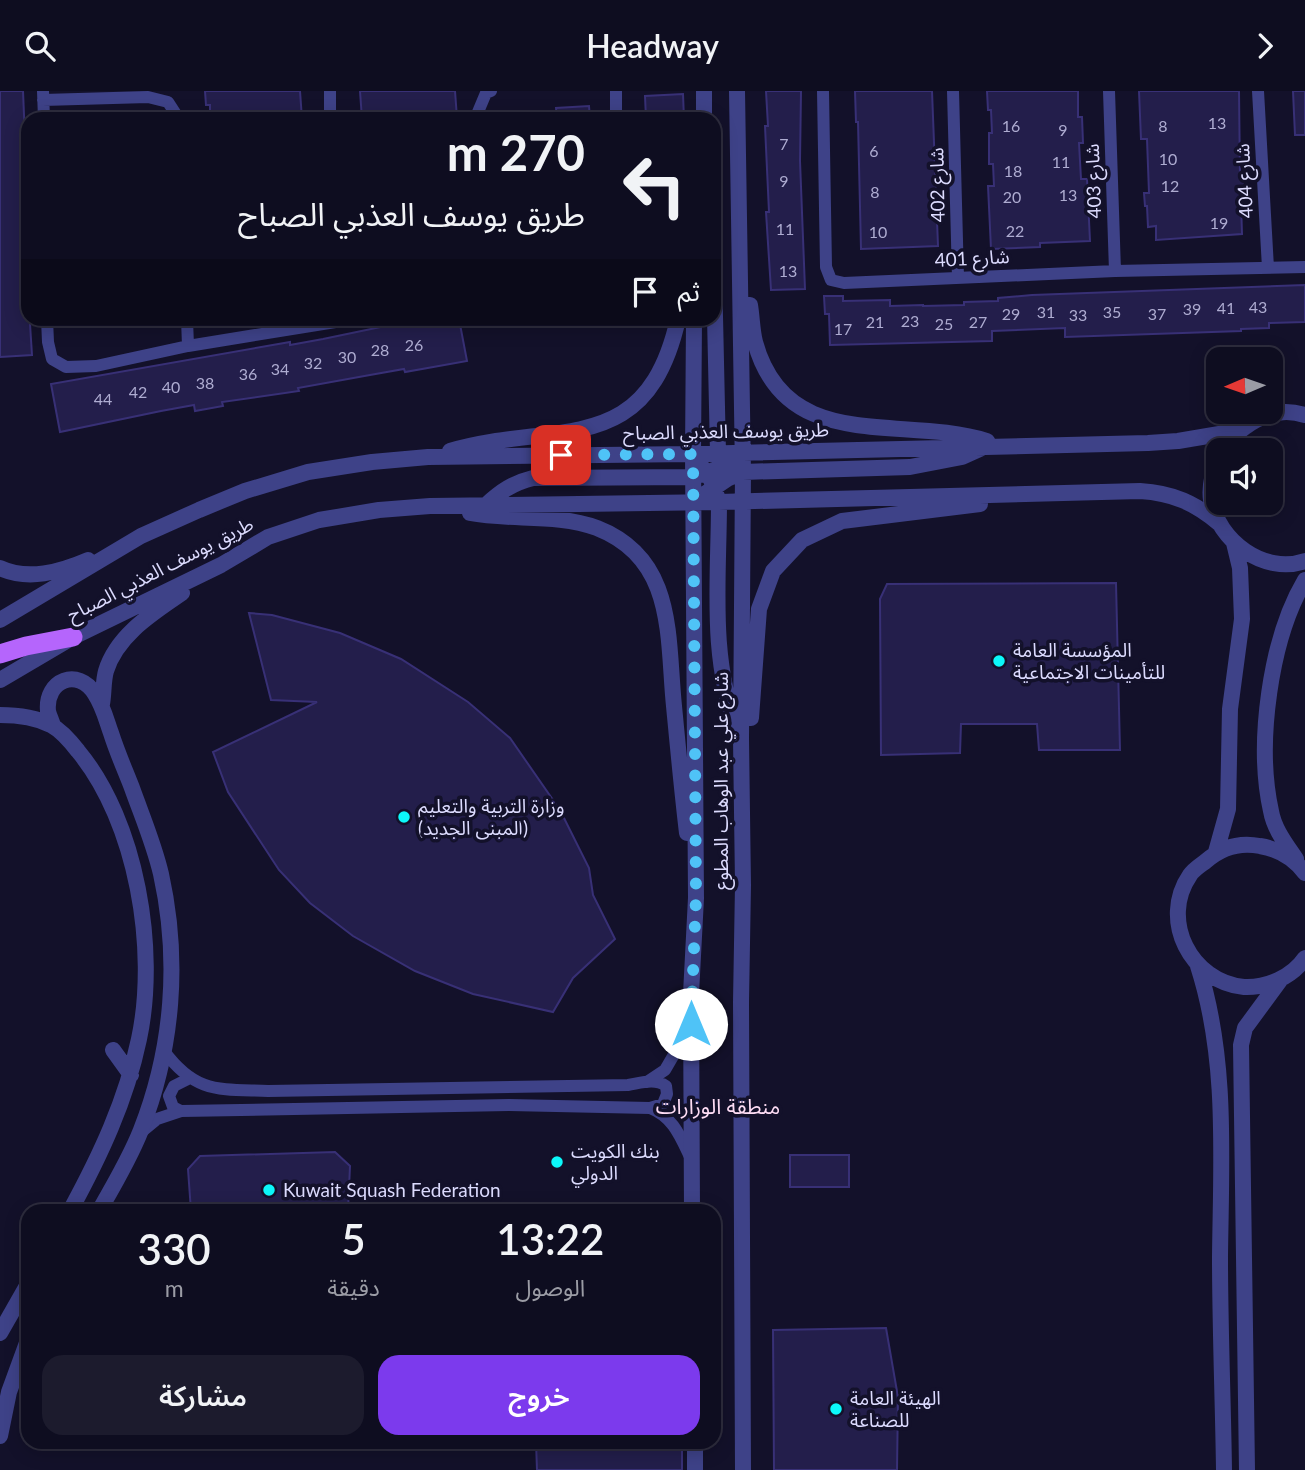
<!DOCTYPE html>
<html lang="ar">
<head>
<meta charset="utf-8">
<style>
  body { margin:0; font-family:Lato,"Noto Sans Arabic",sans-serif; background:#1c1b2d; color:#f1f3f6; direction:rtl; height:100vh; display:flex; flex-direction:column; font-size:26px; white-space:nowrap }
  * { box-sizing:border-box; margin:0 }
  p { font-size:23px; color:#9b9ca5 }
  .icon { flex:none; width:38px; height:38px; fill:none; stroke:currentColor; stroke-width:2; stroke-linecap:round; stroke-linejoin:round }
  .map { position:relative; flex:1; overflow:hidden; direction:ltr }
  .details { position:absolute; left:21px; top:1113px; width:700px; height:245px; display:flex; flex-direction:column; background:#0e0d20; border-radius:21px; box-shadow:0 4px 18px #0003,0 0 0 2px #2e2d3e; direction:rtl }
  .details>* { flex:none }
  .hud { position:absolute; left:21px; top:21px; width:700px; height:214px; border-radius:21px; box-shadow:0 4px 18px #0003,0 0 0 2px #2e2d3e; direction:rtl; background:#0e0d20; color:#f1f3f6; overflow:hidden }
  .needle { width:46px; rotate:268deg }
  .fabs { position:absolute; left:1206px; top:256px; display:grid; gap:14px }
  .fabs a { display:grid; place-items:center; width:77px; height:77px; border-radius:14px; background:#0e0d20; box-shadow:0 4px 18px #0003,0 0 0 2px #2e2d3e; font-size:35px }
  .pin { position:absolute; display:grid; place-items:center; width:60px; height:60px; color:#fff; margin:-30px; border-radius:14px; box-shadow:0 4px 10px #0006 }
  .me { position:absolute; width:77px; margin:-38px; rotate:0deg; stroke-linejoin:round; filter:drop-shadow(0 0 5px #0008) }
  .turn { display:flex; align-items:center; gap:24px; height:147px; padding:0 21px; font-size:32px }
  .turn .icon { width:91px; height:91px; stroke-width:2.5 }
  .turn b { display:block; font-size:49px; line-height:60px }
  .then { display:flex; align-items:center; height:66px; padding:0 21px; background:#0003; gap:14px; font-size:26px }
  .eta { display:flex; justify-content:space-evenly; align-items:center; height:119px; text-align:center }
  .eta b { font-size:42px; font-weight:600; line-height:49px }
  .action { display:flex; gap:14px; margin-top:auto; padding:14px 21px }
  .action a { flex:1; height:80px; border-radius:21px; background:#7c3aed; color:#fff; font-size:28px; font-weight:600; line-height:80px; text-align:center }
  .action a+a { background:#1c1b2d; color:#f1f3f6 }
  header { display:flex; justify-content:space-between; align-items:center; height:91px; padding:0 21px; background:#0e0d20; font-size:32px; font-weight:600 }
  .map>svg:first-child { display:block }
  .building { fill:#231e4b; stroke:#383076; stroke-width:2 }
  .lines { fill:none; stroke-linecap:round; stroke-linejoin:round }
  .minor { stroke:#3e4288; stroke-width:12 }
  .tertiary { stroke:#3e4288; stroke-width:16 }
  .primary { stroke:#b565fc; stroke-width:19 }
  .route { stroke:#4fc3f7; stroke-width:12; stroke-dasharray:0 21.6 }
  .poi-dot { fill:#0cf8fa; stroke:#13112a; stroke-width:2.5 }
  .labels { text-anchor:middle; stroke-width:7; stroke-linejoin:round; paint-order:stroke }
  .number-label { font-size:16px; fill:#aeacd1 }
  .street-label { font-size:19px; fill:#dcdbfe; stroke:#13112a }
  .poi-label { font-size:19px; fill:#dcdbfe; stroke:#13112a; text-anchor:start }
  .neighbourhood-label { font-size:21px; fill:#feddf5; stroke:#13112a }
</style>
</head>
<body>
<header><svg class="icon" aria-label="forward" viewBox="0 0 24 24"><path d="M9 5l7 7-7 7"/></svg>Headway<svg class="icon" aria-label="search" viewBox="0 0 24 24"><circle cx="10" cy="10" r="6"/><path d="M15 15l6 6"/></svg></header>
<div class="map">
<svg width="1305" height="1379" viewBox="0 0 1305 1379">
  <rect width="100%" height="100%" fill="#13112a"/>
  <path class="building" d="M 0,0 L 23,0 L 27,96 L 24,96 L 26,139 L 24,139 L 32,264 L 0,266 Z
    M 205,0 L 300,0 L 302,28 L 210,28 L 210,14 L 206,14 Z
    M 360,0 L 455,0 L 457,27 L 362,28 Z
    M 766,0 L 801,0 L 800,70 L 805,198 L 771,199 L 766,121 L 769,121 L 765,35 L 768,35 Z
    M 855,0 L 932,0 L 938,155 L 861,158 L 858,31 L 856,31 Z
    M 987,0 L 1078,0 L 1078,26 L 1082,26 L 1083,52 L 1079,52 L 1081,88 L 1087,88 L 1090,150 L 1040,152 L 1040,156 L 991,158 L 988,95 L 994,95 L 993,73 L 989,73 L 989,42 L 992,42 L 991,19 L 988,19 Z
    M 1139,0 L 1239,0 L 1240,86 L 1244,85 L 1245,112 L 1241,112 L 1242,143 L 1156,149 L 1156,135 L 1148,136 L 1147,115 L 1145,115 L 1144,102 L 1149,102 L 1147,48 L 1141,48 Z
    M 1293,0 L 1305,0 L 1305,44 L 1295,44 Z
    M 683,3 L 684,28 L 646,28 L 645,5 Z
    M 589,15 L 590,28 L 557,28 L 556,17 Z
    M 1305,194 L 1305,231 L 1269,232 L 1269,237 L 1241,238 L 1241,240 L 1065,246 L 1065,237 L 992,240 L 992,250 L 830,254 L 829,223 L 825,223 L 824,205 L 843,205 L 843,210 L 890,209 L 890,215 L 923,214 L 923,215 L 964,214 L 964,211 L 998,210 L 998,207 L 1032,204 Z
    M 419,228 L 459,228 L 467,270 L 405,281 L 404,278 L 370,284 L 298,297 L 299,300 L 222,311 L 223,315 L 195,320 L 194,314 L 161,320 L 60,341 L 51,293 L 290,251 L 290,254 L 323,248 Z
    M 1116,492 L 1120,659 L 1039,659 L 1037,633 L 961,633 L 960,662 L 881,664 L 880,508 L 887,493 Z
    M 249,522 L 272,524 L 340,542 L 401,568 L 468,611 L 510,647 L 560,719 L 589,777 L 593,804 L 615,848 L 573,887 L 553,921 L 473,903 L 415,880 L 353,845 L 310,812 L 279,779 L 228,701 L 213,661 L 317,611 L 271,609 Z
    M 335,1061 L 350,1075 L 348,1120 L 191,1120 L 188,1078 L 200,1065 Z
    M 790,1064 L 849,1064 L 849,1096 L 790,1096 Z
    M 886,1237 L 898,1306 L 897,1379 L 774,1379 L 773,1239 Z
    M 536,1351 L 682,1351 L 682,1379 L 537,1379 Z"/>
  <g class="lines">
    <path class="minor" d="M 43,0 L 44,28
      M 330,0 L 330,28
      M 616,0 L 616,28
      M 823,0 L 826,176 L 831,189 L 844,192 L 1115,180 L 1305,176
      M 953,0 L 958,187
      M 1109,0 L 1115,180
      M 1258,0 L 1268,177
      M 43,9 L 148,6 L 168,11 L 179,28
      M 479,28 L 478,21 L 486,2 L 491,0
      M 47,228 L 48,251 L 52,268 L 66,276 L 96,275 L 188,255 L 354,228
      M 187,228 L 188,255
      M 647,991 L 665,979 L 690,936
      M 650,1017 C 673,1026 680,1045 690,1066
      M 181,1020 L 173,1016 L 169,1005 L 174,995 L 188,988
      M 140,1042 L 157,1028 L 181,1020 L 509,1014 L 650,1017 L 663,1013 L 667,1003 L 666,995 C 655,987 641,992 628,994 L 268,1000 C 219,998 196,1003 164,960"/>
    <path class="tertiary" d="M 737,0 L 743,381 L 741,648 L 743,794 L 741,911 L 743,1379
      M 704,28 L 704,0
      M 714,180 L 718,362 L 721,371
      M 750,214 C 752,226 752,239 755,251 C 786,365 903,323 987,350
      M 1221,359 C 1242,334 1270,313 1305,324
      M 450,360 C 557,329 646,369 678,228
      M 693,363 L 711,389 L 719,411 C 719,488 709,567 738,640
      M 1218,367 C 1213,380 1209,395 1211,409 C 1218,450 1264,484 1305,470
      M 693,411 L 727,388 L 743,381 L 910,376 L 962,366 L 982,357
      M 486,414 C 501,400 513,392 533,387 L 694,386 L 722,376 L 742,361
      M 470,422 C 512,430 556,422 597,437 C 676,468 667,546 674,615 C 678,657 682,700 687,742
      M 0,477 C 28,490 60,481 88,469
      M 0,529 L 141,445 L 199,419 L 245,400 L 308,381 L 372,371 L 428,366 L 693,363 L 1148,352 L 1178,350 L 1237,340
      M 0,589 L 73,546 L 221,474 L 268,446 L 319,429 L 379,419 L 430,415 L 719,411 L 1140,400 C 1173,402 1195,412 1220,433
      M 102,613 C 104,603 103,590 106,580 C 117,544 153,522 182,502
      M 0,624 C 18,624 35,626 51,634 C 62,640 71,651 78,660 C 137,731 158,859 139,948 C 126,1010 100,1065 70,1120
      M 751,627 L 759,518 L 773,480 L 802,449 L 842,430 L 980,413
      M 53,635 C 52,630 49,625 48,620 C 45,589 78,576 95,603 C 103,615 106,628 111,642 C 117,661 125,679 132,697 C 142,725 154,753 161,783 C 180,869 173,957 141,1039 C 130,1067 114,1094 99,1120
      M 1216,761 L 1228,718 L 1230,618 L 1242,528 L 1240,477 L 1234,452
      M 1296,768 C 1286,753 1274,738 1271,720 C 1256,653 1270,548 1305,489
      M 1305,782 C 1294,767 1278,758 1260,755 C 1240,751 1222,756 1206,770 C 1201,774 1194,778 1190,784 C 1159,829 1191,891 1244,896 C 1267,897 1292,886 1305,867
      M 1198,875 C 1228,968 1221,1069 1220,1166 C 1220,1237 1223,1308 1224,1379
      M 113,959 L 131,984
      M 692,1120 L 691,903 L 696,807 L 693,363 L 694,228
      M 0,1242 L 28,1193
      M 0,1345 L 9,1301 L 28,1249
      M 695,1351 L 695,1379
      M 1247,1379 L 1241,954 L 1245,937 L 1281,888"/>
    <path class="primary" d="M 0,563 L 26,555 L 73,546"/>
  </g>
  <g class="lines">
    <path class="route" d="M 561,364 L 693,363 L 696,807 L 691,933"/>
  </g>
  <g class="poi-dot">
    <circle cx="999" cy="570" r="7"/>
    <circle cx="404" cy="726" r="7"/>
    <circle cx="557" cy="1071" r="7"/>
    <circle cx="269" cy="1099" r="7"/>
    <circle cx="836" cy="1318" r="7"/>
  </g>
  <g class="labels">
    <g class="number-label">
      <text x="1217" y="38">13</text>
      <text x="1011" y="41">16</text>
      <text x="1163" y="41">8</text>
      <text x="1063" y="45">9</text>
      <text x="784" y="59">7</text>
      <text x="874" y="66">6</text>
      <text x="1168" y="74">10</text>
      <text x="1061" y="77">11</text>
      <text x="1013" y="86">18</text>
      <text x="784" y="96">9</text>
      <text x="1170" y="101">12</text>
      <text x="875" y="107">8</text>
      <text x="1068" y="110">13</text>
      <text x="1012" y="112">20</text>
      <text x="1219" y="138">19</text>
      <text x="785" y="144">11</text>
      <text x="1015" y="146">22</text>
      <text x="878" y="147">10</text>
      <text x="788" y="186">13</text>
      <text x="1258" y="222">43</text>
      <text x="1226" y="223">41</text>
      <text x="1192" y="224">39</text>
      <text x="1046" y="227">31</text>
      <text x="1112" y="227">35</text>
      <text x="1011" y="229">29</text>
      <text x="1157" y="229">37</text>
      <text x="1078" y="230">33</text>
      <text x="910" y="236">23</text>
      <text x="875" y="237">21</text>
      <text x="978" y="237">27</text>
      <text x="944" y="239">25</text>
      <text x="843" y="244">17</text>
      <text x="414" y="260">26</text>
      <text x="380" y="265">28</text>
      <text x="347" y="272">30</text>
      <text x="313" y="278">32</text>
      <text x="280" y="284">34</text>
      <text x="248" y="289">36</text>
      <text x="205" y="298">38</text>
      <text x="171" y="302">40</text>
      <text x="138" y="307">42</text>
      <text x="103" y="314">44</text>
    </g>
    <g class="street-label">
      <text transform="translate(1093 90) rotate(-92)" y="7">شارع 403</text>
      <text transform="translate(1244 90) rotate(-93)" y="7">شارع 404</text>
      <text transform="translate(937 94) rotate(-91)" y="7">شارع 402</text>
      <text transform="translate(972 167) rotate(-3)" y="7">شارع 401</text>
      <text transform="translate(726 340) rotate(-1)" y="7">طريق يوسف العذبي الصباح</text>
      <text transform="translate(160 478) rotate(-27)" y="7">طريق يوسف العذبي الصباح</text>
      <text transform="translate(721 690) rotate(-90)" y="7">شارع علي عبد الوهاب المطوع</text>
    </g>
    <g class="poi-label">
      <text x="1013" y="566">المؤسسة العامة<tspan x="1013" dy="22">للتأمينات الاجتماعية</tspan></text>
      <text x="418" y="722">وزارة التربية والتعليم<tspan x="418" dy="22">(المبنى الجديد)</tspan></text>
      <text x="571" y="1067">بنك الكويت<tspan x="571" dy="22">الدولي</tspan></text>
      <text x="283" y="1106">Kuwait Squash Federation</text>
      <text x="850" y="1314">الهيئة العامة<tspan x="850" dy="22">للصناعة</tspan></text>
    </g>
    <g class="neighbourhood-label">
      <text x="718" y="1023">منطقة الوزارات</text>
    </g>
  </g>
</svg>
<div class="fabs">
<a><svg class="needle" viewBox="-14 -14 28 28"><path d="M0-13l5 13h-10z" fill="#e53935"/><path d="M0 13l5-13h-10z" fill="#9b9ca5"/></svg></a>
<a><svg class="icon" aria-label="sound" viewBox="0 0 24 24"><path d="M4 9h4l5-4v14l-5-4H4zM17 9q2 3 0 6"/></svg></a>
</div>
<div class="pin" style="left:561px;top:364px;background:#d93025"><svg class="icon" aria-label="arrive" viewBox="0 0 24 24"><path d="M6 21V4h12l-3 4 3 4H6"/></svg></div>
<svg class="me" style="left:691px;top:933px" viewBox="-20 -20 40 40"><circle r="19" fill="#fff"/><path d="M0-13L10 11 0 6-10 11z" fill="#4fc3f7"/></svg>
<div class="hud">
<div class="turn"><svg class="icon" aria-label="left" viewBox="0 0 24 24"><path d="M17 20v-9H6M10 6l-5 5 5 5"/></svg><div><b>270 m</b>طريق يوسف العذبي الصباح</div></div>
<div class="then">ثم<svg class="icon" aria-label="arrive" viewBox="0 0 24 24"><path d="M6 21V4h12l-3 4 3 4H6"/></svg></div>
</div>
<section class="details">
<div class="eta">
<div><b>13:22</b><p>الوصول</p></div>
<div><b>5</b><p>دقيقة</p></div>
<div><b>330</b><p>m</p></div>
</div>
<div class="action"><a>خروج</a><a>مشاركة</a></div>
</section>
</div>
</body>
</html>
